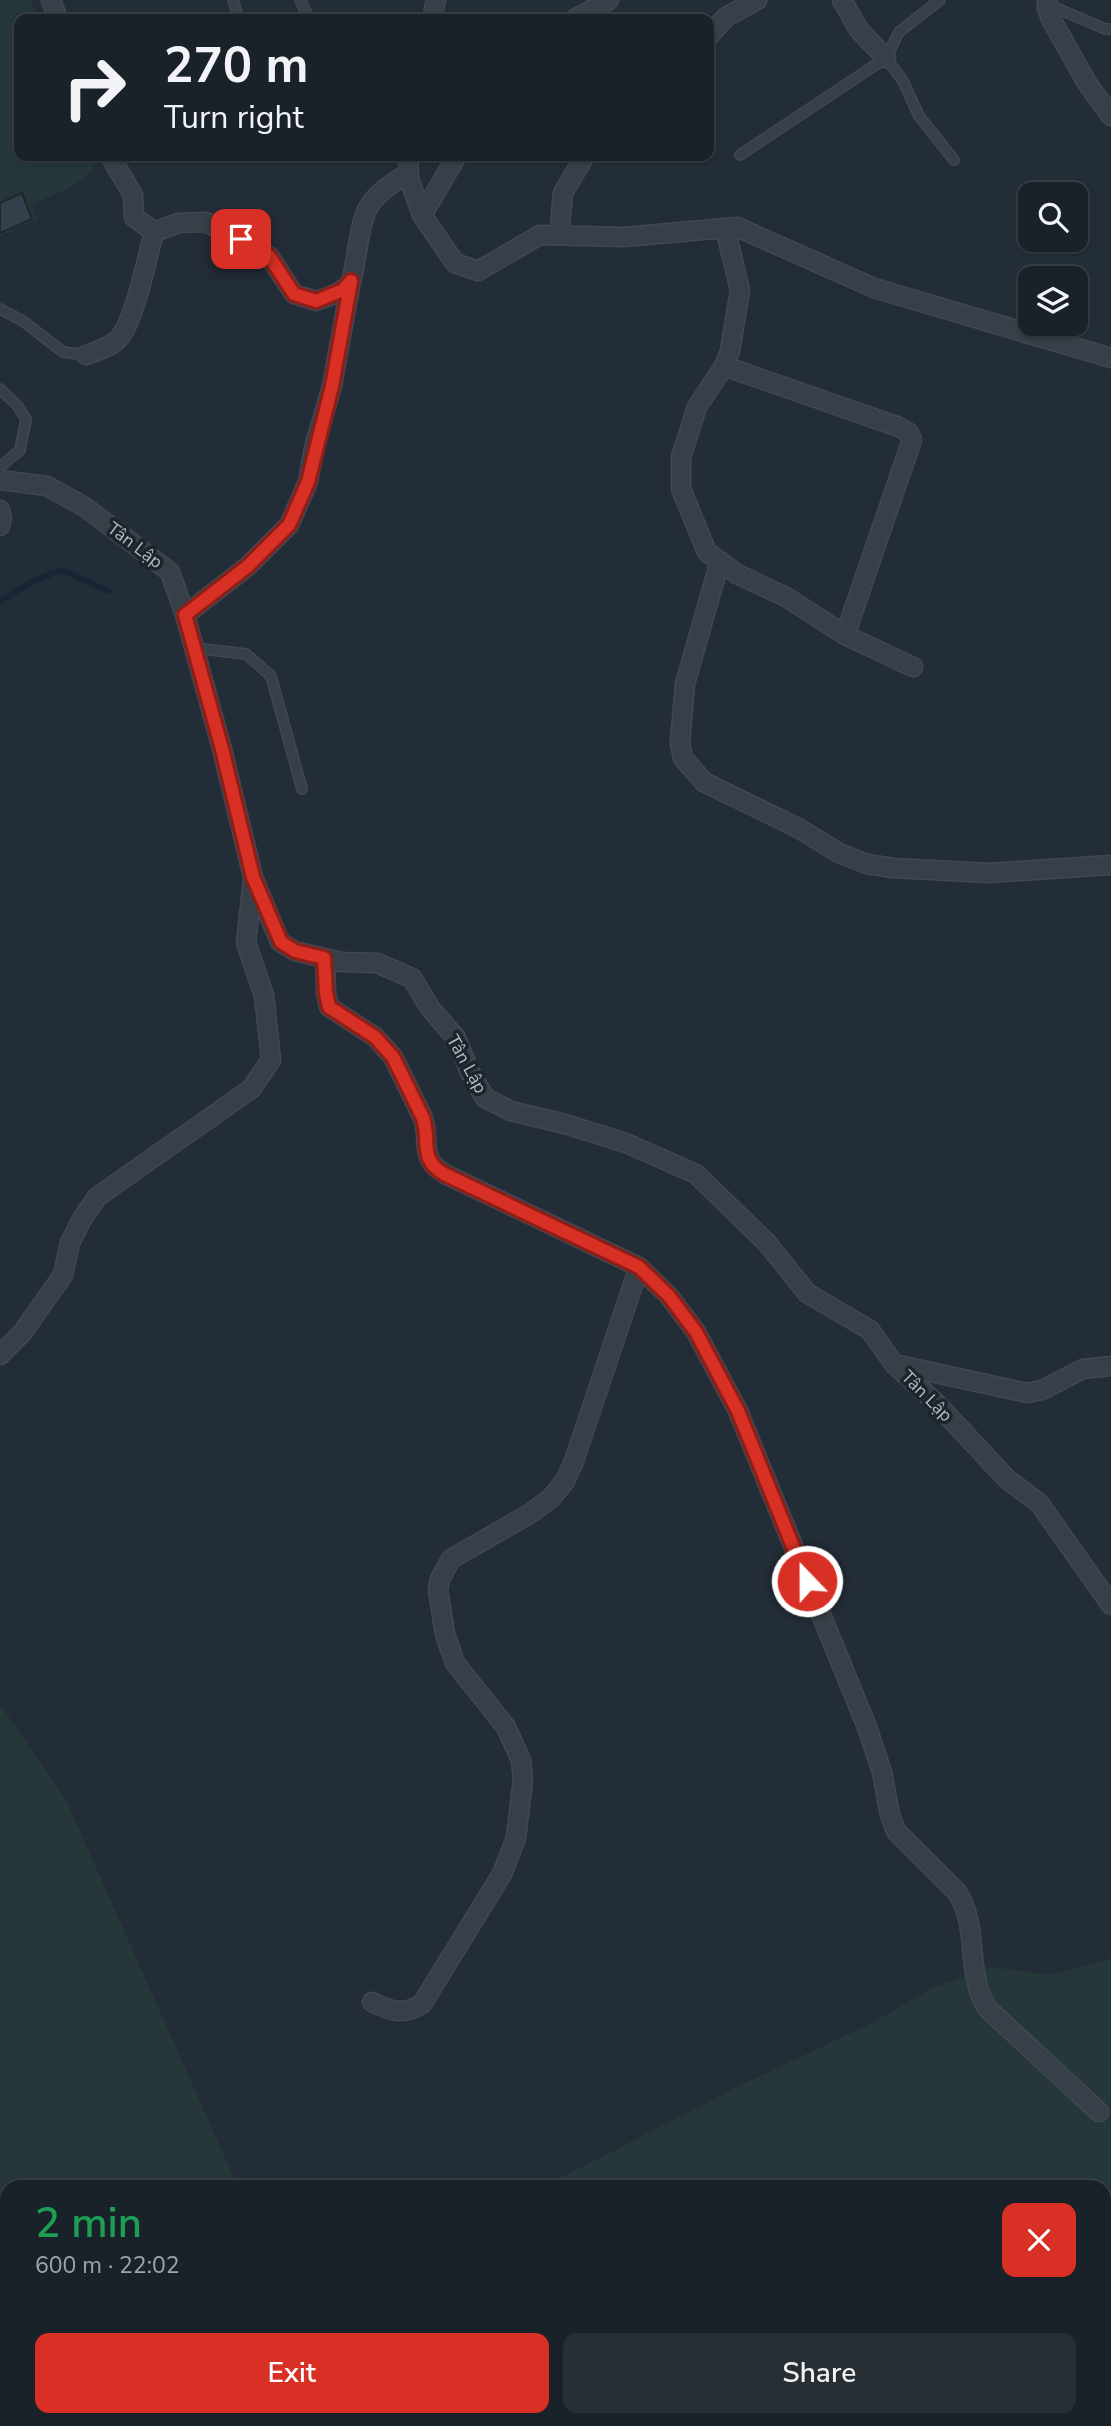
<!DOCTYPE html>
<html lang="en">
<head>
<meta charset="utf-8">
<style>
  body { margin:0; font-family:"Nunito Sans",sans-serif; background:#272f35; color:#f1f3f6; height:100vh; display:flex; flex-direction:column; font-size:26px; white-space:nowrap }
  * { box-sizing:border-box; margin:0 }
  p { font-size:23px; color:#9fa4a8 }
  .icon { flex:none; width:38px; height:38px; fill:none; stroke:currentColor; stroke-width:2; stroke-linecap:round; stroke-linejoin:round }
  .map { position:relative; flex:1; overflow:hidden }
  .side { position:absolute; left:0px; top:2180px; width:1111px; height:247px; display:flex; flex-direction:column; background:#1a2229; border-radius:21px 21px 0 0; box-shadow:0 2px 5px #0004,0 0 0 2px #383f46 }
  .side>* { flex:none }
  .banner { position:absolute; left:14px; top:14px; width:700px; height:147px; border-radius:14px; box-shadow:0 2px 5px #0004,0 0 0 2px #383f46; background:#1a2229; color:#f1f3f6; overflow:hidden }
  .buttons { position:absolute; left:1018px; top:182px; display:grid; gap:14px }
  .buttons a { display:grid; place-items:center; width:70px; height:70px; border-radius:14px; background:#1a2229; box-shadow:0 2px 5px #0004,0 0 0 2px #383f46; font-size:35px }
  .pin { position:absolute; display:grid; place-items:center; width:60px; height:60px; color:#fff; margin:-30px; border-radius:14px; box-shadow:0 4px 10px #0006 }
  .me { position:absolute; width:77px; margin:-38px; rotate:338deg; stroke-linejoin:round; filter:drop-shadow(0 0 5px #0008) }
  .turn { display:flex; align-items:center; gap:24px; height:147px; padding:0 35px; font-size:32px }
  .turn .icon { width:91px; height:91px; stroke-width:2.5 }
  .turn b { display:block; font-size:49px; line-height:60px }
  .round { display:grid; place-items:center; flex:none; width:74px; height:74px; border-radius:14px; background:#272f35 }
  .headline { display:flex; align-items:center; justify-content:space-between; height:119px; padding:0 35px }
  h1 { font-size:42px; font-weight:600; line-height:52px; color:#1e9e55 }
  .cta { display:flex; gap:14px; margin-top:auto; padding:14px 35px }
  .cta a { flex:1; height:80px; border-radius:14px; background:#d93025; color:#fff; font-size:28px; font-weight:600; line-height:80px; text-align:center }
  .cta a+a { background:#272f35; color:#f1f3f6 }
  .map>svg:first-child { display:block }
  .green { fill:#253738 }
  .lines { fill:none; stroke-linecap:round; stroke-linejoin:round }
  .stream { stroke:#182534; stroke-width:6 }
  .building { fill:#333f4b; stroke:#1e262e; stroke-width:2 }
  .service-casing { stroke:#404851; stroke-width:12 }
  .minor-casing { stroke:#404851; stroke-width:21 }
  .service { stroke:#373f48; stroke-width:9 }
  .minor { stroke:#373f48; stroke-width:18 }
  .route-casing { stroke:#8d1f18; stroke-width:18 }
  .route { stroke:#d93025; stroke-width:12 }
  .labels { text-anchor:middle; stroke-width:7; stroke-linejoin:round; paint-order:stroke }
  .street-label { font-size:18px; fill:#b2bac4; stroke:#1c242c }
</style>
</head>
<body>
<div class="map">
<svg width="1111" height="2426" viewBox="0 0 1111 2426">
  <rect width="100%" height="100%" fill="#232d37"/>
  <path class="green" d="M 0,0 L 30,0 L 39,19 L 19,19 L 19,156 L 96,156 C 97,181 51,195 31,205 L 37,219 L 0,236 Z
    M 0,1704 L 67,1802 L 238,2187 L 7,2188 L 7,2420 L 1104,2420 L 1104,2188 L 543,2187 L 741,2085 L 872,2023 L 930,1989 L 991,1967 L 1052,1975 L 1111,1958 L 1111,2426 L 0,2426 Z"/>
  <g class="lines">
    <path class="stream" d="M 0,601 L 37,579 L 62,570 L 108,591"/>
  </g>
  <path class="building" d="M 22,193 L 32,219 L 0,233 L 0,203 Z"/>
  <g class="lines">
    <g class="service-casing">
      <path id="service" d="M 233,0 L 239,19
        M 300,0 L 309,19
        M 1047,4 L 1105,29 L 1111,29
        M 886,58 L 903,81 L 919,116 L 954,160
        M 740,155 L 886,58 L 899,32 L 940,0
        M 0,309 L 23,321 L 63,352 L 86,355
        M 0,389 L 17,405 L 26,419 L 20,450 L 0,467
        M 195,648 L 246,654 L 271,676 L 302,789
        M 12,2420 L 30,2426
        M 1011,2420 L 1030,2426"/>
    </g>
    <g class="minor-casing">
      <path id="minor" d="M 51,0 L 58,19
        M 842,0 L 859,30 L 886,58
        M 1047,0 L 1047,8 L 1051,19 L 1087,83 L 1111,116
        M 432,19 L 436,0
        M 575,19 L 609,0
        M 709,36 L 726,17 L 757,0
        M 110,156 L 133,195 L 134,217 L 154,232 L 179,223 L 206,222 L 269,256 L 294,294 L 316,301 C 327,297 343,293 350,283 C 354,277 354,265 356,257 C 364,208 365,199 409,173
        M 408,156 L 409,179 L 422,215 L 455,263 L 478,271 L 540,235 L 624,237 L 737,227 L 874,288 L 1111,358
        M 422,215 L 457,156
        M 725,228 L 740,290 L 730,351 L 724,366 L 697,407 L 681,457 L 681,489 L 707,552 L 737,574 L 786,597 L 845,635 L 913,667
        M 559,235 L 563,193 L 585,156
        M 86,355 C 97,351 108,348 116,341 C 134,327 147,257 154,232
        M 724,366 L 899,427 L 909,433 L 912,440 L 845,635
        M 0,480 L 47,486 L 85,507 L 170,572 L 185,615 L 222,749 L 253,877 L 280,942 L 295,951 L 341,962 L 377,963 L 412,978 L 430,1008 L 456,1038 L 470,1072 L 485,1098 L 511,1111 L 565,1124 L 626,1143 L 696,1174 L 767,1243 L 807,1293 L 870,1330 L 894,1364 L 935,1402 L 1007,1479 L 1039,1503 L 1111,1605
        M 0,510 L 2,518 L 0,526
        M 720,561 L 685,684 L 680,743 L 683,758 L 704,782 L 800,829 L 839,853 L 867,864 L 893,868 L 989,873 L 1111,865
        M 185,615 L 248,566 L 289,525 L 308,482 L 314,448 L 332,386 L 351,281
        M 325,958 L 326,993 L 329,1007 L 375,1037 L 393,1057 L 423,1118 C 431,1142 418,1158 445,1174 L 639,1267 L 669,1296 L 696,1332 L 738,1411 L 867,1727 L 882,1772 L 890,1815 L 896,1831 L 957,1892 C 980,1927 965,1973 987,2008 L 1099,2112
        M 0,1355 L 22,1333 L 63,1275 L 70,1243 L 82,1219 L 97,1197 L 251,1089 L 271,1060 L 264,995 L 246,943 L 253,880
        M 894,1364 L 1027,1393 L 1042,1390 L 1083,1369 L 1111,1366
        M 372,2002 C 391,2011 402,2016 422,2004 L 502,1874 L 516,1838 L 523,1779 L 521,1760 L 506,1727 L 455,1663 L 445,1634 L 438,1590 L 440,1579 L 451,1559 L 531,1513 L 551,1498 L 565,1481 L 574,1461 L 639,1267"/>
    </g>
    <use href="#service" class="service"/>
    <use href="#minor" class="minor"/>
  </g>
  <g class="lines">
    <g class="route-casing">
      <path id="route" d="M 241,239 L 269,256 L 294,294 L 316,301 L 343,290 L 351,281 L 332,386 L 308,482 L 289,525 L 248,566 L 185,615 L 222,749 L 253,877 L 281,942 L 295,951 L 324,958 L 326,993 L 329,1007 L 375,1037 L 393,1057 L 423,1118 C 431,1143 418,1158 444,1174 L 639,1267 L 669,1296 L 696,1332 L 738,1411 L 807,1581"/>
    </g>
    <use href="#route" class="route"/>
  </g>
  <g class="labels">
    <g class="street-label">
      <text transform="translate(135 545) rotate(37)" y="6">Tân Lập</text>
      <text transform="translate(467 1064) rotate(61)" y="6">Tân Lập</text>
      <text transform="translate(927 1396) rotate(45)" y="6">Tân Lập</text>
    </g>
  </g>
</svg>
<div class="buttons">
<a><svg class="icon" aria-label="search" viewBox="0 0 24 24"><circle cx="10" cy="10" r="6"/><path d="M15 15l6 6"/></svg></a>
<a><svg class="icon" aria-label="layers" viewBox="0 0 24 24"><path d="M12 4l9 5-9 5-9-5zM3 14l9 5 9-5"/></svg></a>
</div>
<div class="pin" style="left:241px;top:239px;background:#d93025"><svg class="icon" aria-label="arrive" viewBox="0 0 24 24"><path d="M6 21V4h12l-3 4 3 4H6"/></svg></div>
<svg class="me" style="left:807px;top:1581px" viewBox="-20 -20 40 40"><circle r="17" fill="#d93025" stroke="#fff" stroke-width="3"/><path d="M0-11L8 9 0 5-8 9z" fill="#fff"/></svg>
<div class="banner">
<div class="turn"><svg class="icon" aria-label="right" viewBox="0 0 24 24"><path d="M7 20v-9h11M14 6l5 5-5 5"/></svg><div><b>270 m</b>Turn right</div></div>
</div>
<section class="side">
<div class="headline"><div><h1>2 min</h1><p>600 m · 22:02</p></div><a class="round" style="background:#d93025;color:#fff"><svg class="icon" aria-label="close" viewBox="0 0 24 24"><path d="M6 6l12 12M18 6L6 18"/></svg></a></div>
<div class="cta"><a>Exit</a><a>Share</a></div>
</section>
</div>
</body>
</html>
